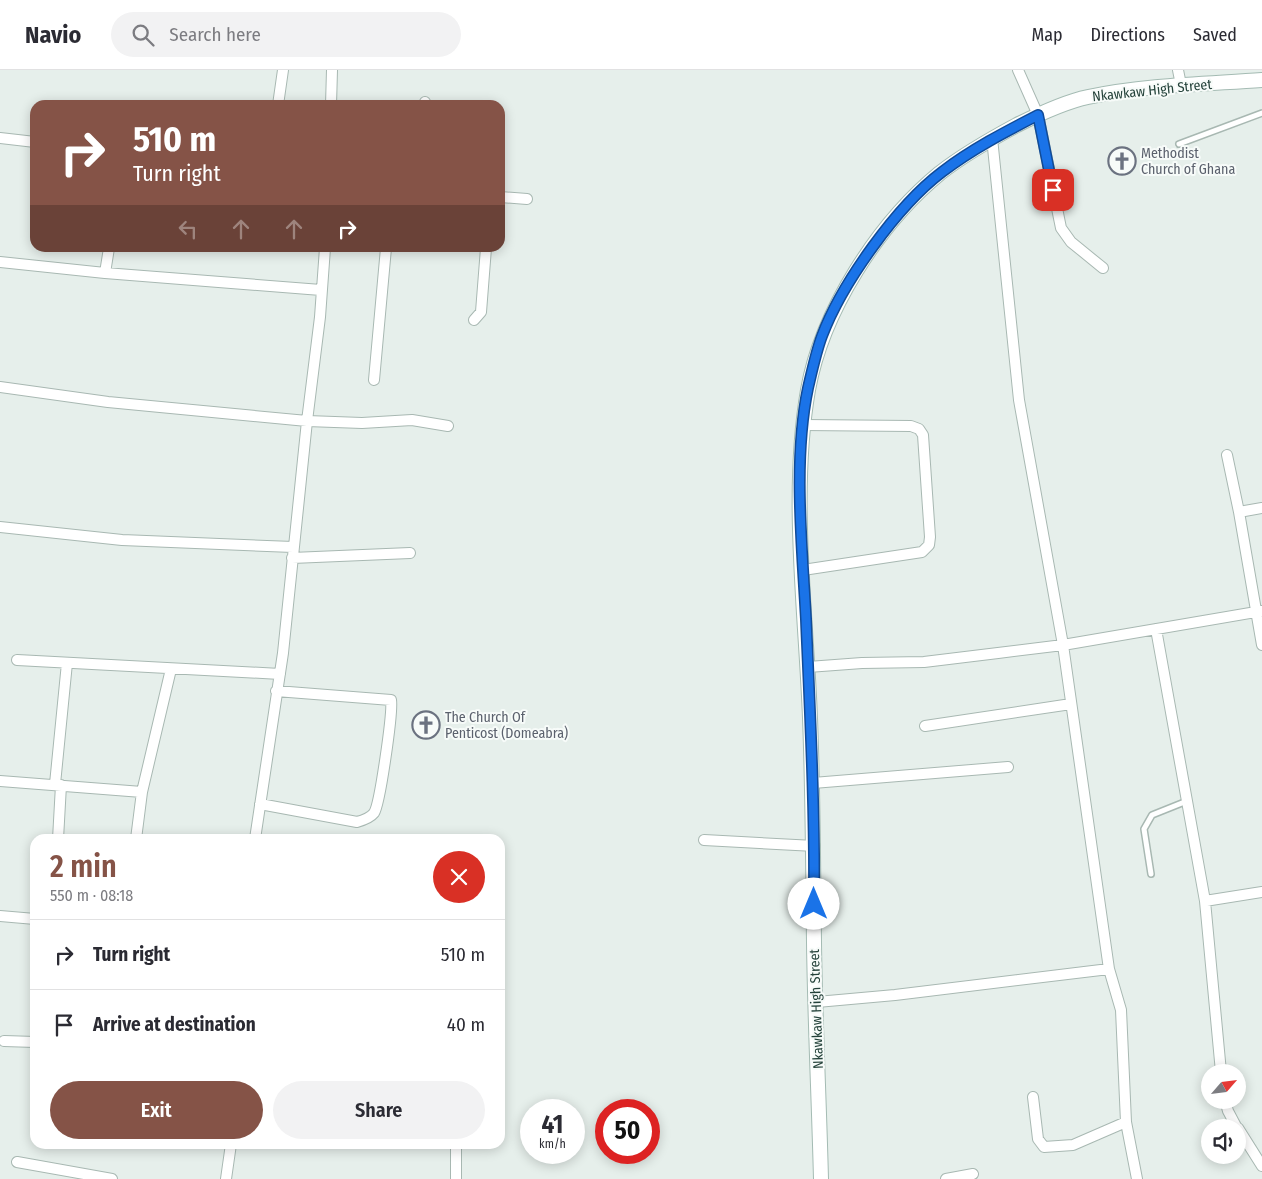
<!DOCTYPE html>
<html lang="en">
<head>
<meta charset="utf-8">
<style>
  body { margin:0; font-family:"Fira Sans Condensed",sans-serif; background:#f2f2f3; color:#2b2b33; height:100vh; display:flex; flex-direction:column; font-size:19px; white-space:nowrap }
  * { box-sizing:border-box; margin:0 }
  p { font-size:16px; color:#7c7c81 }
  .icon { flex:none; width:28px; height:28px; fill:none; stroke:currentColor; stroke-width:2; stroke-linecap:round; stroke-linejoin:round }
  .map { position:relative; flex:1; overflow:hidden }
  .side { position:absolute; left:30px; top:764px; width:475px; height:315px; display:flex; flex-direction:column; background:#fff; border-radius:15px; box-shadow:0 2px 12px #0003 }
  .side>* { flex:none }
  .banner { position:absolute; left:30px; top:30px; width:475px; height:152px; border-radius:15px; box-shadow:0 2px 12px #0003; background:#855347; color:#fff; overflow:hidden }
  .needle { width:32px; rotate:62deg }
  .tools { position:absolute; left:1201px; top:994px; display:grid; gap:10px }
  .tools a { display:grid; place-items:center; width:45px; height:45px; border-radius:50%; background:#fff; box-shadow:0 2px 12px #0003; font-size:25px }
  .speed { position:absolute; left:520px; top:1029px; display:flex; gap:10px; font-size:25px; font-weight:700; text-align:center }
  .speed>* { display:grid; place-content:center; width:65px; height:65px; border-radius:50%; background:#fff; box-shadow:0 2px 12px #0003; line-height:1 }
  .speed small { font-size:12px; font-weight:400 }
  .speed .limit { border:8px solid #d22; background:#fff; color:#111 }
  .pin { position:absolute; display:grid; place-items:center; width:42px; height:42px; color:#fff; margin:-21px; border-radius:10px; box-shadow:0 2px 8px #0006 }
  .me { position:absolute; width:55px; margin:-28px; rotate:0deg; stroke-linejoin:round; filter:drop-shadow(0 0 4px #0008) }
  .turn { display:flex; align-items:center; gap:18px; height:105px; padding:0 20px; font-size:22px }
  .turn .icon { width:65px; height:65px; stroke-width:2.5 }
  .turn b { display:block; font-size:35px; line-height:42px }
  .lanes { display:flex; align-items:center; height:48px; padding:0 20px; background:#0003; justify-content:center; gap:25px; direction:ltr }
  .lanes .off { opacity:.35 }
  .round { display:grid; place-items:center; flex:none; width:52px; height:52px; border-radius:26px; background:#f2f2f3 }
  .summary { display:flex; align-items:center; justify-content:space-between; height:85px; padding:0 20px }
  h1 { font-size:30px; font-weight:600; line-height:38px; color:#855347 }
  .cta { display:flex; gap:10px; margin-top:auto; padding:10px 20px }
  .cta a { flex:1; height:58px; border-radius:30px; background:#855347; color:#fff; font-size:20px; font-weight:600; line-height:58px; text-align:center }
  .cta a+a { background:#f2f2f3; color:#2b2b33 }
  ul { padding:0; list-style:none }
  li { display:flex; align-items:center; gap:15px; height:70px; padding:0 20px; border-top:1px solid #e1e1e2 }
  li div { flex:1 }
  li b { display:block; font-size:19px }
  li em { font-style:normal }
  header { display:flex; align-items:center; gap:30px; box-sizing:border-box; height:70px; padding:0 25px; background:#fff; border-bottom:1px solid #e1e1e2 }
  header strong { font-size:24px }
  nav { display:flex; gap:28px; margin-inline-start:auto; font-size:18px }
  .search { width:350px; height:45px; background:#f2f2f3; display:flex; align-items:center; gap:12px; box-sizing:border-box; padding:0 18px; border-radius:28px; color:#7c7c81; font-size:19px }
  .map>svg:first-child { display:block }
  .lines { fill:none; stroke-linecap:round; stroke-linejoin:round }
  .service-casing { stroke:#a8b8b2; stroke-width:8 }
  .minor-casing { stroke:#a8b8b2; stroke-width:12 }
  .secondary-casing { stroke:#a4bbb3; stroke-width:16 }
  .service { stroke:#fff; stroke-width:5 }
  .minor { stroke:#fff; stroke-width:10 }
  .secondary { stroke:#fff; stroke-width:14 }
  .route-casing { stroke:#114b97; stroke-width:12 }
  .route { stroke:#1a73e8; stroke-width:9 }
  .labels { text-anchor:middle; stroke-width:4; stroke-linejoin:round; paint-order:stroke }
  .street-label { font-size:14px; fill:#24423a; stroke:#f7fbf9 }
  .worship-label { font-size:14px; fill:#5b616d; stroke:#f7fbf9; text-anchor:start }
</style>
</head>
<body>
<header>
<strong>Navio</strong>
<div class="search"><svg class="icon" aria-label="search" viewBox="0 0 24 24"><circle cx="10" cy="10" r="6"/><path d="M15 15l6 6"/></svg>Search here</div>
<nav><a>Map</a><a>Directions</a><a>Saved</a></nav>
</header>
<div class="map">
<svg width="1262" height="1109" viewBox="0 0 1262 1109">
  <rect width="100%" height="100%" fill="#e6efeb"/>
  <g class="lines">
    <g class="service-casing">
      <path id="service" d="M 1179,74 L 1262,43
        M 1151,804 L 1144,759 L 1152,745 L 1187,731"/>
    </g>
    <g class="minor-casing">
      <path id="minor" d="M 1018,0 L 1038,45 L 1061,158 L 1071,172 L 1103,198
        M 1178,0 L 1181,15
        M 278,35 L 283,0
        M 331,35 L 332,0
        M 425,35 L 425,32
        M 0,68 L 35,72
        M 992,68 L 1019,330 L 1063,575 L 1109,899 L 1121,940 L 1126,1052 L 1137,1109
        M 500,127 L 527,129
        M 0,192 L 105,203 L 321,220
        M 105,203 L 109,178
        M 474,250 L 481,242 L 486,178
        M 374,310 L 386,178
        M 0,317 L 108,332 L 307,351 L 362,353 L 412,350 L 448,356
        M 1227,385 L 1239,442 L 1262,575
        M 1239,442 L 1262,438
        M 0,457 L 122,470 L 293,477
        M 292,488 L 410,483
        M 803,500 L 922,482 L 929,475 L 930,467 L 923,365 L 919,359 L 911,356 L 804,355
        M 1156,559 L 1205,831 L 1221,1002
        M 17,590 L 280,604
        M 808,597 L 862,593 L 924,592 L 998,583 L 1063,575 L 1262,541
        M 925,656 L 1071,634
        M 0,711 L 142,722
        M 813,713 L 1008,697
        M 55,714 L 67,593
        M 260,734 L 357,752 C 364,750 370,748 374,743 C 380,734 393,642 391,630 L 276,621
        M 58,769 L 61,715
        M 136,769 L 142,722 L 171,599
        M 255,769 L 283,583 L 307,351 L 320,247 L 325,178
        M 704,770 L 815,776
        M 1205,831 L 1262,822
        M 0,846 L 35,849
        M 817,932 L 895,925 L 1109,899
        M 4,971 L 35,972
        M 1033,1027 L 1038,1069 L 1044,1077 L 1073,1075 L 1126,1052
        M 1225,1030 L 1228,1041 L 1237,1058
        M 1238,1058 L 1262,1096
        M 456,1074 L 456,1109
        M 17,1092 L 112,1109
        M 226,1109 L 231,1074
        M 946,1109 L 973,1104"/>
    </g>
    <g class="secondary-casing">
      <path id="secondary" d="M 821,1109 C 819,1030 815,951 814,872 C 813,797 813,723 810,648 C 806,543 790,424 808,320 C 822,241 878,154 940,103 C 963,85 991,69 1017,55 C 1039,44 1064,32 1088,27 C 1145,15 1205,14 1262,10"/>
    </g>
    <use href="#service" class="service"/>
    <use href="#minor" class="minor"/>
    <use href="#secondary" class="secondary"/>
  </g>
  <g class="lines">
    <g class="route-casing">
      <path id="route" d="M 814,834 C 815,739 810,644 806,549 C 802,475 793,390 808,318 C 812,301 816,282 822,266 C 842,213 897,136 942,102 C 972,79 1005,62 1038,45 L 1053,120"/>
    </g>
    <use href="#route" class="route"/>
  </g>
  <defs>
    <g id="church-ring" transform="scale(1.4375)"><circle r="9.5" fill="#f7fbf9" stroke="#6b7280" stroke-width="1.5"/><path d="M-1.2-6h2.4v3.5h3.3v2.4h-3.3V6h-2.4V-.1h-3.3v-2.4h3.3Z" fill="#6b7280"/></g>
  </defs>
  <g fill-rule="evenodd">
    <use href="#church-ring" x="1122" y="91"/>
    <use href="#church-ring" x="426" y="655"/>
  </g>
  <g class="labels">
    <g class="street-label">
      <text transform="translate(1152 20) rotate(-6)" y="5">Nkawkaw High Street</text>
      <text transform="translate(816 939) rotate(-92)" y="5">Nkawkaw High Street</text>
    </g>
    <g class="worship-label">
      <text x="1141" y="88">Methodist<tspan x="1141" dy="16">Church of Ghana</tspan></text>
      <text x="445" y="652">The Church Of<tspan x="445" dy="16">Penticost (Domeabra)</tspan></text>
    </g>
  </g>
</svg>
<div class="tools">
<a><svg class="needle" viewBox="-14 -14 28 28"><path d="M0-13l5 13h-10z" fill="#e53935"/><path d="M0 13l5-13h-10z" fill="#7c7c81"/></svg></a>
<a><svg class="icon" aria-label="sound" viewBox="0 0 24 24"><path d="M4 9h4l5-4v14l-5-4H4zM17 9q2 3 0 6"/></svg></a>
</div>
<div class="speed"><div>41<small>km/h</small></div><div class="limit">50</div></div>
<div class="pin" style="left:1053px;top:120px;background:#d93025"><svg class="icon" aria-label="arrive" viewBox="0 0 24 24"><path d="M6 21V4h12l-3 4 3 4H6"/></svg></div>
<svg class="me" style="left:814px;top:834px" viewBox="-20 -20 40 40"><circle r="19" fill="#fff"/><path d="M0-13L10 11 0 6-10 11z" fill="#1a73e8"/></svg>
<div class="banner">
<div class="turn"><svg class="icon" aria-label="right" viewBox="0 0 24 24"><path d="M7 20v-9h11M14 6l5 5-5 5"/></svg><div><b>510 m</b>Turn right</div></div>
<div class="lanes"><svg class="icon off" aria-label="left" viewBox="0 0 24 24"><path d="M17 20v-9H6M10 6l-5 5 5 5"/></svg><svg class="icon off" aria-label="ahead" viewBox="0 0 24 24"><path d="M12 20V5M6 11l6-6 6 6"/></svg><svg class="icon off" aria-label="ahead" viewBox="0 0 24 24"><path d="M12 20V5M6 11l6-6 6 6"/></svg><svg class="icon" aria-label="right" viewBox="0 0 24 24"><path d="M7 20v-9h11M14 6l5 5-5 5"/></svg></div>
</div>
<section class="side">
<div class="summary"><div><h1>2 min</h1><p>550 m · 08:18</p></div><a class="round" style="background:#d93025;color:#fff"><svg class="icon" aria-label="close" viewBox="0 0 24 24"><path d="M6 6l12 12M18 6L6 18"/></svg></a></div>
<ul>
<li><svg class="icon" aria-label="right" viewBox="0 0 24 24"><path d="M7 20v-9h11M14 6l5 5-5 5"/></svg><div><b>Turn right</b></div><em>510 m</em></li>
<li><svg class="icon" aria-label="arrive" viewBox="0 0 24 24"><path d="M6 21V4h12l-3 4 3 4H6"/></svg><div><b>Arrive at destination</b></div><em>40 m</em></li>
</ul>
<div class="cta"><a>Exit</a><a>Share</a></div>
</section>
</div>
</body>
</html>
